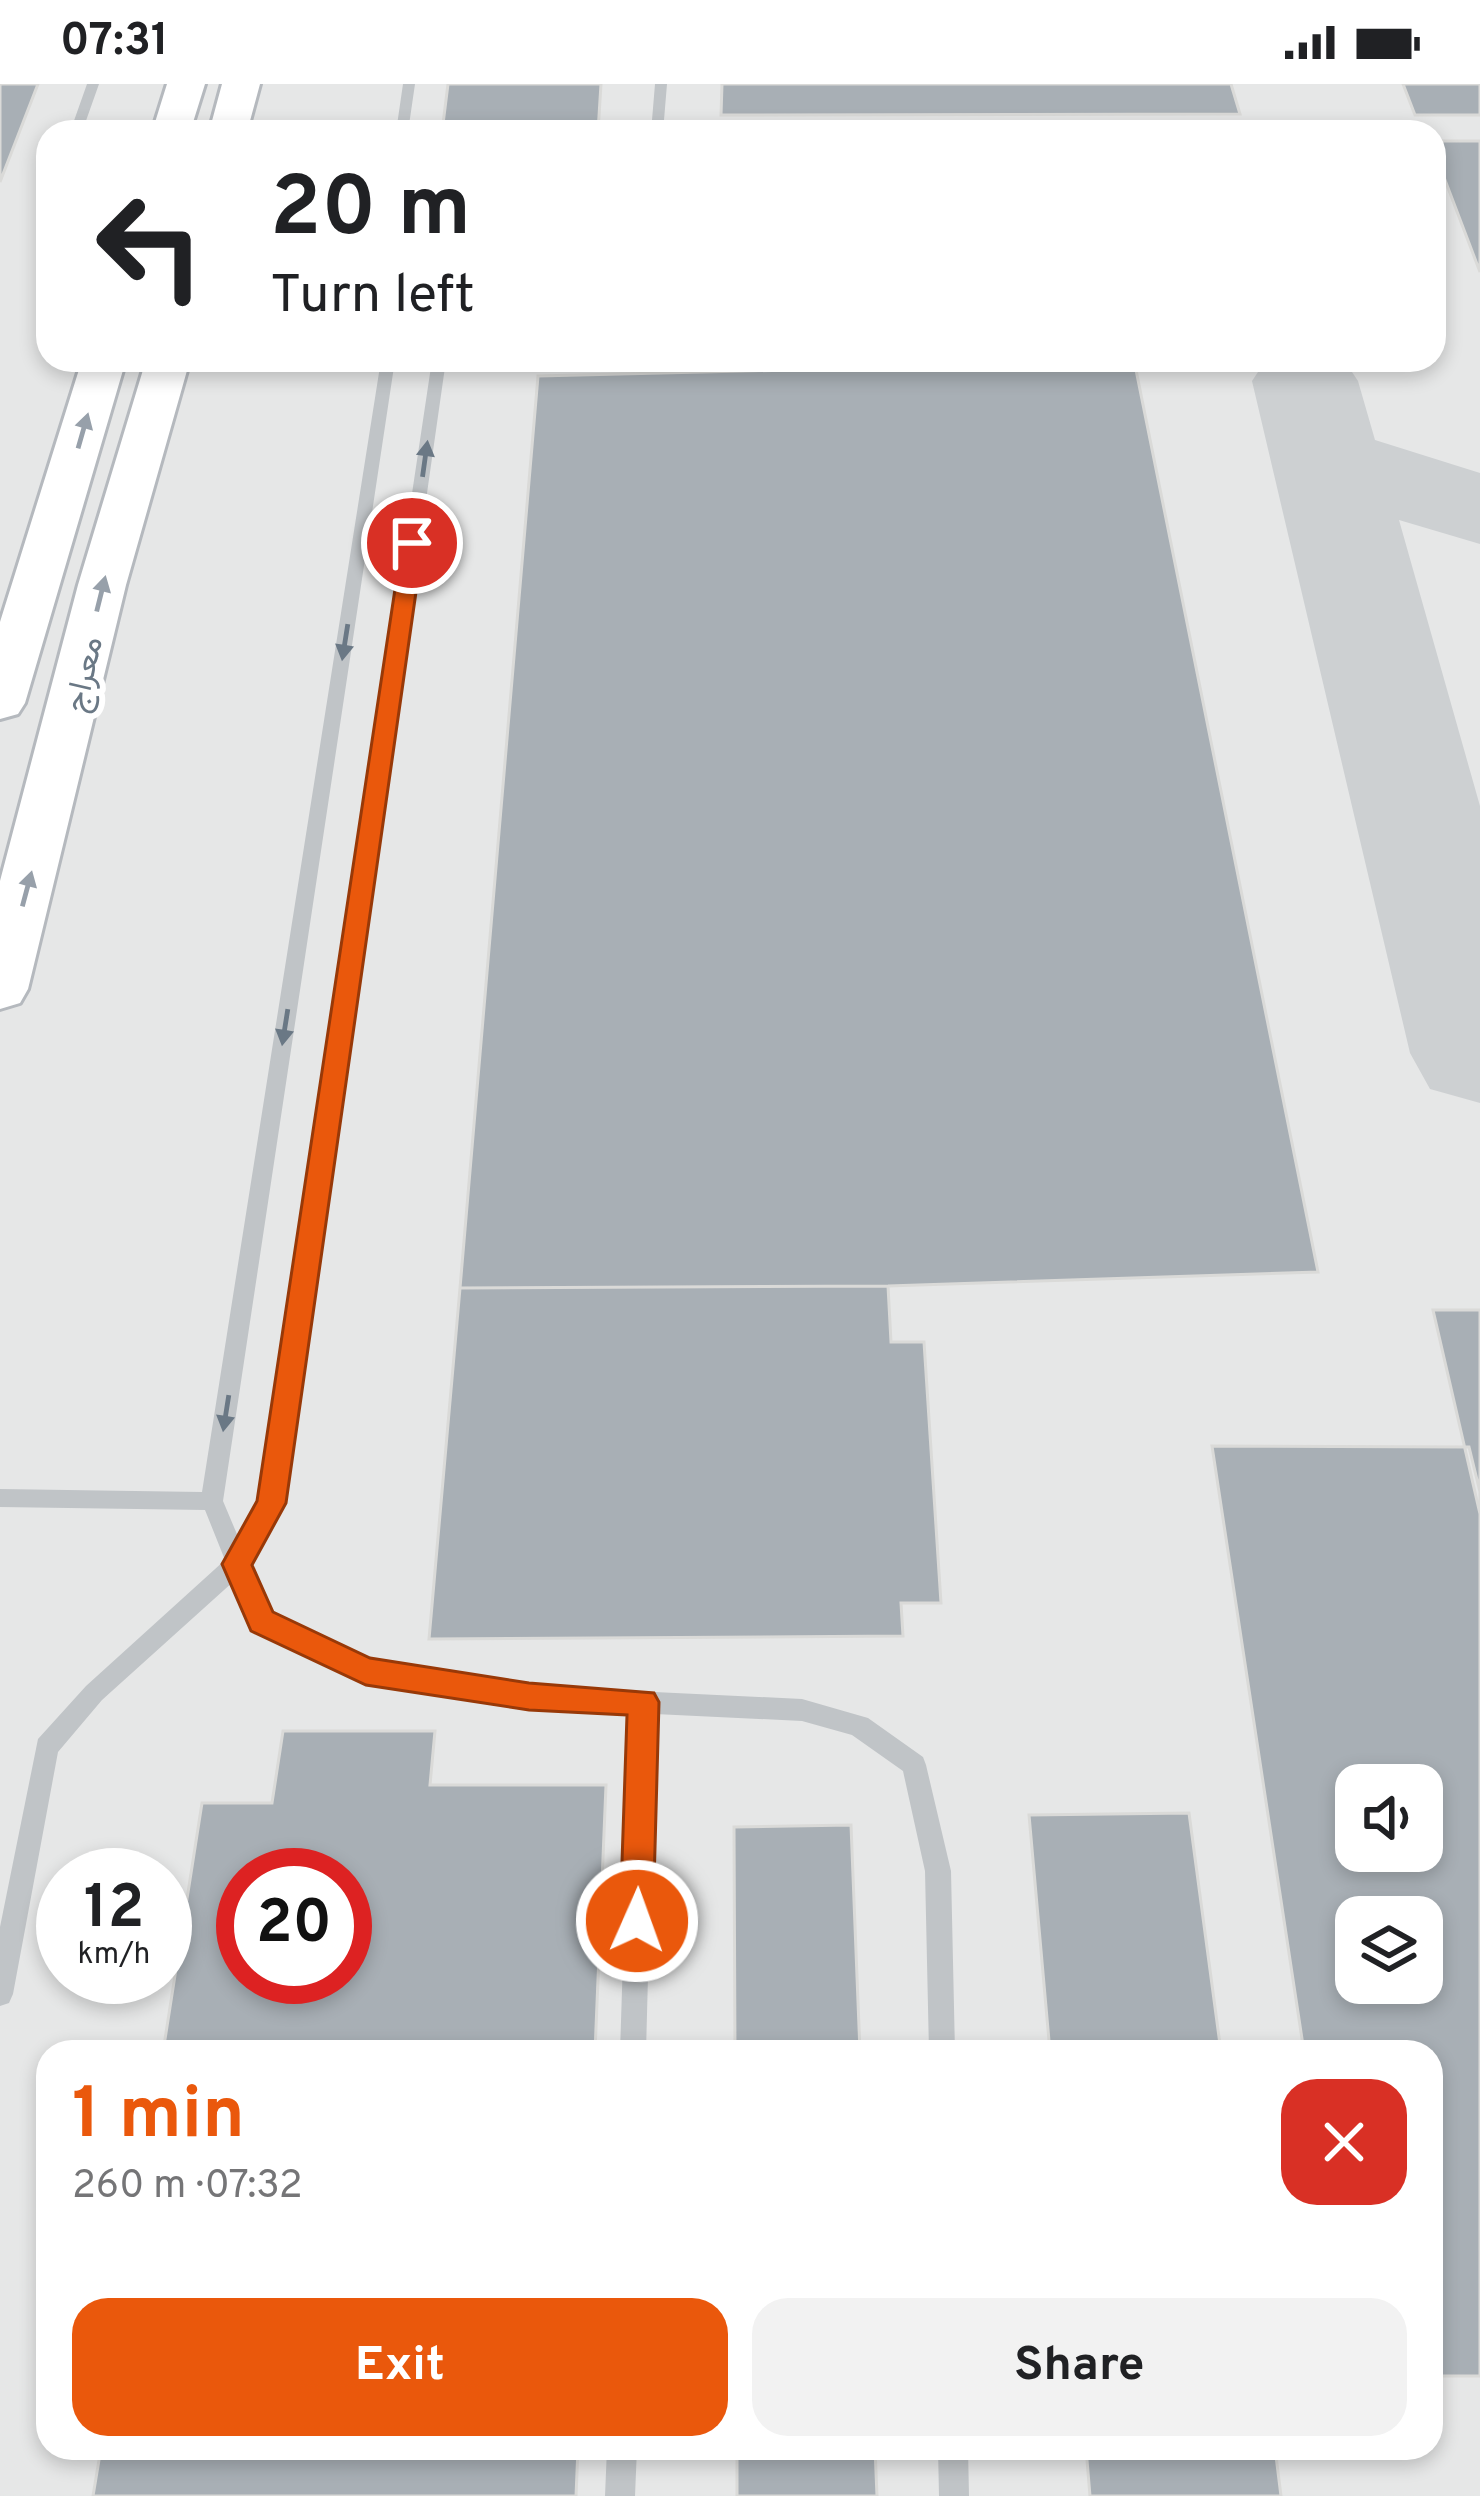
<!DOCTYPE html>
<html lang="en">
<head>
<meta charset="utf-8">
<style>
  body { margin:0; font-family:Overpass,Vazirmatn,sans-serif; background:#f2f2f2; color:#202124; height:100vh; display:flex; flex-direction:column; font-size:45px; white-space:nowrap }
  * { box-sizing:border-box; margin:0 }
  p { font-size:39px; color:#757577 }
  .icon { flex:none; width:66px; height:66px; fill:none; stroke:currentColor; stroke-width:2; stroke-linecap:round; stroke-linejoin:round }
  .map { position:relative; flex:1; overflow:hidden }
  .side { position:absolute; left:36px; top:1956px; width:1407px; height:420px; display:flex; flex-direction:column; background:#fff; border-radius:36px; box-shadow:0 6px 18px #0003 }
  .side>* { flex:none }
  .hud { position:absolute; left:36px; top:36px; width:1410px; height:252px; border-radius:36px; box-shadow:0 6px 18px #0003; background:#fff; color:#202124; overflow:hidden }
  .tools { position:absolute; left:1335px; top:1680px; display:grid; gap:24px }
  .tools a { display:grid; place-items:center; width:108px; height:108px; border-radius:24px; background:#fff; box-shadow:0 6px 18px #0003; font-size:60px }
  .speed { position:absolute; left:36px; top:1764px; display:flex; gap:24px; font-size:60px; font-weight:700; text-align:center }
  .speed>* { display:grid; place-content:center; width:156px; height:156px; border-radius:50%; background:#fff; box-shadow:0 6px 18px #0003; line-height:1 }
  .speed small { font-size:30px; font-weight:400 }
  .speed .limit { border:18px solid #d22; background:#fff; color:#111 }
  .pin { position:absolute; display:grid; place-items:center; width:102px; height:102px; color:#fff; margin:-51px; border:6px solid #fff; border-radius:50%; box-shadow:0 3px 12px #0007 }
  .me { position:absolute; width:132px; margin:-66px; rotate:2deg; stroke-linejoin:round; filter:drop-shadow(0 0 9px #0008) }
  .turn { display:flex; align-items:center; gap:42px; height:252px; padding:0 36px; font-size:54px }
  .turn .icon { width:156px; height:156px; stroke-width:2.5 }
  .turn b { display:block; font-size:84px; line-height:102px }
  .round { display:grid; place-items:center; flex:none; width:126px; height:126px; border-radius:36px; background:#f2f2f2 }
  .summary { display:flex; align-items:center; justify-content:space-between; height:204px; padding:0 36px }
  h1 { font-size:72px; font-weight:700; line-height:90px; color:#ea580c }
  .action { display:flex; gap:24px; margin-top:auto; padding:24px 36px }
  .action a { flex:1; height:138px; border-radius:36px; background:#ea580c; color:#fff; font-size:48px; font-weight:700; line-height:138px; text-align:center }
  .action a+a { background:#f2f2f2; color:#202124 }
  .status { display:flex; justify-content:space-between; align-items:center; height:84px; padding:0 60px; background:#fff; direction:ltr }
  .status svg { height:33px; fill:currentColor }
  .map>svg:first-child { display:block }
  .built { fill:#e6e7e7; fill-rule:evenodd }
  .lines { fill:none; stroke-linecap:round; stroke-linejoin:round }
  .taxiway { fill:#cdd0d2; fill-rule:evenodd }
  .building { fill:#a8afb5; stroke:#dadad8; stroke-width:3; fill-rule:evenodd }
  .secondary-casing { stroke:#b5b9be; stroke-width:6 }
  .service { fill:#c0c4c7; fill-rule:evenodd }
  .secondary { fill:#fff; fill-rule:evenodd }
  .oneway { fill:#97a0aa }
  .oneway2 { fill:#6a7885 }
  .route { fill:#ea580c; stroke:#983908; stroke-width:3 }
  .labels { text-anchor:middle; stroke-width:12; stroke-linejoin:round; paint-order:stroke }
  .far-street-label { font-size:33px; fill:#6a7885; stroke:#fff }
</style>
</head>
<body>
<div class="status"><b>07:31</b><svg viewBox="0 0 49 12"><path d="M0 12V9h3v3zM5 12V6h3v6zM10 12V3h3v9zM15 12V0h3v12zM26 1h20v11H26zM47 4h2v5h-2z"/></svg></div>
<div class="map">
<svg width="1480" height="2412" viewBox="0 0 1480 2412">
  <rect width="100%" height="100%" fill="#f8f8f6"/>
  <path class="built" d="M 0,0 L 1480,0 L 1480,2412 L 0,2412 ZM 48,48 L 1434,48 L 1434,276 L 48,276 ZM 1356,1701 L 1422,1701 L 1422,1767 L 1356,1767 ZM 63,1791 L 165,1791 L 165,1893 L 63,1893 ZM 243,1791 L 345,1791 L 345,1893 L 243,1893 ZM 1356,1833 L 1422,1833 L 1422,1899 L 1356,1899 ZM 48,1968 L 1431,1968 L 1431,2364 L 48,2364 Z"/>
  <g class="lines">
    <path class="taxiway" d="M 1266,276 L 1344,276 L 1358,297 L 1375,356 L 1480,389 L 1480,460 L 1399,436 L 1480,722 L 1480,1019 L 1430,1005 L 1410,969 L 1252,297 Z"/>
  </g>
  <path class="building" d="M 0,0 L 38,0 L 0,98 Z
    M 448,0 L 601,0 L 598,48 L 442,48 Z
    M 722,0 L 1231,0 L 1240,30 L 721,31 Z
    M 1403,0 L 1480,0 L 1480,31 L 1415,31 Z
    M 1434,57 L 1480,57 L 1480,188 L 1434,67 Z
    M 829,276 L 1134,276 L 1318,1188 L 888,1202 L 460,1204 L 538,292 L 830,285 Z
    M 888,1202 L 891,1258 L 924,1258 L 941,1519 L 901,1519 L 903,1552 L 429,1555 L 460,1204 Z
    M 1433,1226 L 1480,1226 L 1480,1430 Z
    M 1212,1362 L 1469,1363 L 1480,1408 L 1480,2292 L 1431,2292 L 1431,1968 L 1304,1968 ZM 1356,1701 L 1422,1701 L 1422,1767 L 1356,1767 ZM 1356,1833 L 1422,1833 L 1422,1899 L 1356,1899 Z
    M 283,1647 L 435,1647 L 430,1701 L 606,1701 L 595,1968 L 163,1968 L 202,1719 L 272,1719 ZM 243,1791 L 345,1791 L 345,1893 L 243,1893 Z
    M 1189,1729 L 1221,1968 L 1050,1968 L 1029,1731 Z
    M 851,1741 L 860,1968 L 735,1968 L 734,1743 Z
    M 101,2364 L 578,2364 L 576,2412 L 93,2412 Z
    M 737,2364 L 875,2364 L 877,2412 L 737,2412 Z
    M 1086,2364 L 1275,2364 L 1281,2412 L 1090,2412 Z"/>
  <g class="lines">
    <g class="secondary-casing">
      <path id="secondary" d="M 167,0 L 205,0 L 190,48 L 152,48 Z
        M 222,0 L 260,0 L 247,48 L 209,48 Z
        M 82,276 L 126,276 L 25,619 L 18,630 L 0,635 L 0,538 Z
        M 146,276 L 190,276 L 126,501 L 28,905 L 20,919 L 0,925 L 0,797 L 78,501 Z"/>
    </g>
    <path class="service" d="M 87,0 L 99,0 L 82,48 L 70,48 Z
      M 403,0 L 415,0 L 408,48 L 396,48 Z
      M 655,0 L 667,0 L 663,48 L 651,48 Z
      M 48,123 L 48,138 L 40,138 L 41,127 Z
      M 381,276 L 395,276 L 223,1417 L 239,1455 L 261,1418 L 432,276 L 446,276 L 283,1419 L 249,1479 L 271,1530 L 369,1577 L 529,1602 L 802,1615 L 868,1634 L 923,1673 L 926,1681 L 951,1787 L 955,1968 L 929,1968 L 925,1787 L 903,1687 L 852,1651 L 802,1637 L 655,1630 L 646,1968 L 620,1968 L 631,1628 L 529,1624 L 366,1597 L 254,1544 L 234,1497 L 102,1616 L 58,1668 L 13,1910 L 9,1919 L 0,1922 L 0,1843 L 38,1655 L 86,1602 L 225,1476 L 205,1426 L 0,1423 L 0,1405 L 202,1408 Z
      M 607,2364 L 637,2364 L 635,2412 L 605,2412 Z
      M 938,2364 L 968,2364 L 969,2412 L 939,2412 Z"/>
    <use href="#secondary" class="secondary"/>
  </g>
  <defs><path id="oneway-solid" d="M-6-.8H1V-3.2L6.5 0L1 3.2V.8H-6Z" transform="scale(3)"/></defs>
  <g class="oneway">
    <use href="#oneway-solid" transform="translate(83 347) rotate(-74)"/>
    <use href="#oneway-solid" transform="translate(101 510) rotate(-76)"/>
    <use href="#oneway-solid" transform="translate(27 805) rotate(-75)"/>
  </g>
  <g class="oneway2">
    <use href="#oneway-solid" transform="translate(425 375) rotate(-82)"/>
    <use href="#oneway-solid" transform="translate(345 558) rotate(99)"/>
    <use href="#oneway-solid" transform="translate(285 943) rotate(99)"/>
    <use href="#oneway-solid" transform="translate(226 1329) rotate(99)"/>
  </g>
  <path class="route" d="M 412,453 L 423,459 L 286,1419 L 252,1481 L 273,1528 L 370,1574 L 529,1599 L 654,1609 L 659,1618 L 653,1837 L 649,1848 L 637,1852 L 625,1848 L 620,1837 L 627,1631 L 529,1626 L 366,1601 L 251,1547 L 222,1480 L 257,1417 L 402,459 Z"/>
  <g class="labels">
    <g class="far-street-label">
      <text transform="translate(82 590) rotate(-77)" y="12">معراج</text>
    </g>
  </g>
</svg>
<div class="tools">
<a><svg class="icon" aria-label="sound" viewBox="0 0 24 24"><path d="M4 9h4l5-4v14l-5-4H4zM17 9q2 3 0 6"/></svg></a>
<a><svg class="icon" aria-label="layers" viewBox="0 0 24 24"><path d="M12 4l9 5-9 5-9-5zM3 14l9 5 9-5"/></svg></a>
</div>
<div class="speed"><div>12<small>km/h</small></div><div class="limit">20</div></div>
<div class="pin" style="left:412px;top:459px;background:#d93025"><svg class="icon" aria-label="arrive" viewBox="0 0 24 24"><path d="M6 21V4h12l-3 4 3 4H6"/></svg></div>
<svg class="me" style="left:637px;top:1837px" viewBox="-20 -20 40 40"><circle r="17" fill="#ea580c" stroke="#fff" stroke-width="3"/><path d="M0-11L8 9 0 5-8 9z" fill="#fff"/></svg>
<div class="hud">
<div class="turn"><svg class="icon" aria-label="left" viewBox="0 0 24 24"><path d="M17 20v-9H6M10 6l-5 5 5 5"/></svg><div><b>20 m</b>Turn left</div></div>
</div>
<section class="side">
<div class="summary"><div><h1>1 min</h1><p>260 m · 07:32</p></div><a class="round" style="background:#d93025;color:#fff"><svg class="icon" aria-label="close" viewBox="0 0 24 24"><path d="M6 6l12 12M18 6L6 18"/></svg></a></div>
<div class="action"><a>Exit</a><a>Share</a></div>
</section>
</div>
</body>
</html>
